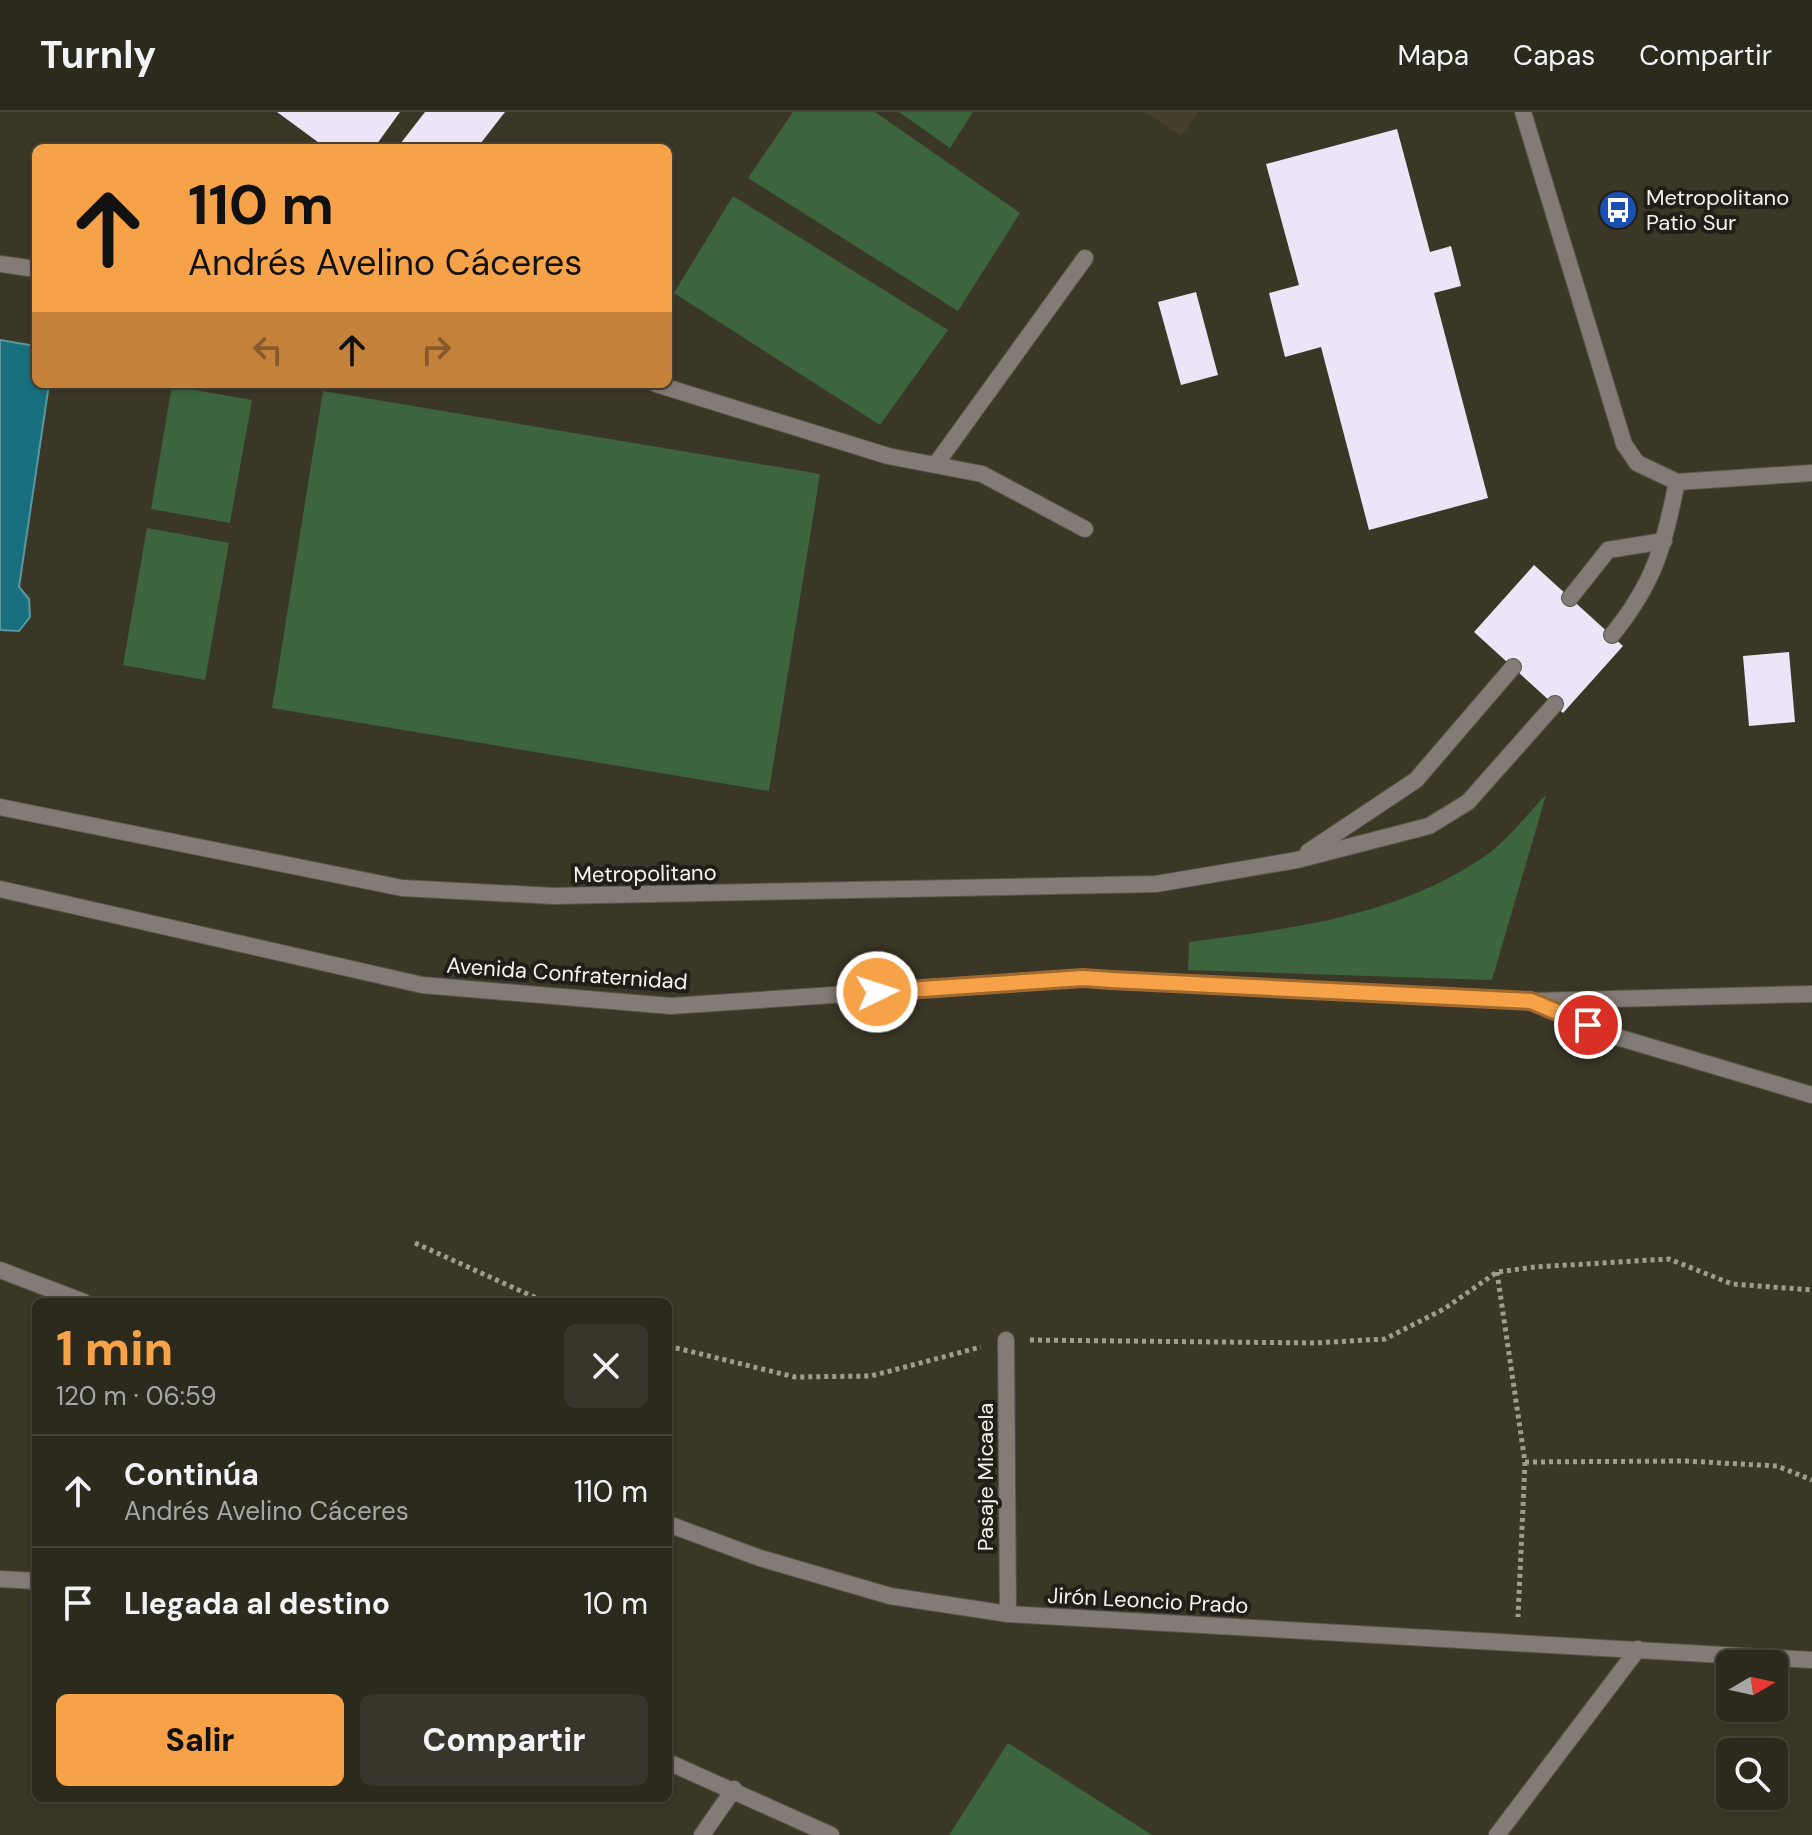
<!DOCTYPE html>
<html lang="es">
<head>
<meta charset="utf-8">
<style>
  body { margin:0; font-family:"DM Sans",sans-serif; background:#38352a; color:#f1f3f6; height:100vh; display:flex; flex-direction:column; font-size:30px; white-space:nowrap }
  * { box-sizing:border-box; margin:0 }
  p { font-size:26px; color:#a6a6a4 }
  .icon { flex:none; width:44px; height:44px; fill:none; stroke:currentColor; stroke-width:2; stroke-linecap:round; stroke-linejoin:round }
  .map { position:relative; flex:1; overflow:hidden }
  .sheet { position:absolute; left:32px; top:1186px; width:640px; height:504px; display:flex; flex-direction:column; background:#2c291d; border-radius:12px; box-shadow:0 2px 6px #0004,0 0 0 2px #48453b }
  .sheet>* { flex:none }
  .guide { position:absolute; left:32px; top:32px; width:640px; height:244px; border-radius:12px; box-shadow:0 2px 6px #0004,0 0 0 2px #48453b; background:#f6a248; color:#111; overflow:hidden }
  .needle { width:52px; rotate:81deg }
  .controls { position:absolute; left:1716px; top:1538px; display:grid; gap:16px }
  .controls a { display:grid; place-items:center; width:72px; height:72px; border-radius:12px; background:#2c291d; box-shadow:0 2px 6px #0004,0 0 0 2px #48453b; font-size:40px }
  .pin { position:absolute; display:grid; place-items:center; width:68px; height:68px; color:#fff; margin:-34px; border:4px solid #fff; border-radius:50%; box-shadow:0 2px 8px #0007 }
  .me { position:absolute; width:88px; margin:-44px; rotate:86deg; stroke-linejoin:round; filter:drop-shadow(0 0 6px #0008) }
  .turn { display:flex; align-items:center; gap:28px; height:168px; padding:0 24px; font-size:36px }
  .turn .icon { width:104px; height:104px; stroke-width:2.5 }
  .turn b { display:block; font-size:56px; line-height:68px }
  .lanes { display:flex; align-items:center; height:76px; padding:0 24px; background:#0003; justify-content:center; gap:40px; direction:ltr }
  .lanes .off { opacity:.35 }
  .round { display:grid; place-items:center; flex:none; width:84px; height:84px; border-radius:12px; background:#38352a }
  .headline { display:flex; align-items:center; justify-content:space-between; height:136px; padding:0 24px }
  h1 { font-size:48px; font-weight:800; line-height:60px; color:#f6a248 }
  .button { display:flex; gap:16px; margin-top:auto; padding:16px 24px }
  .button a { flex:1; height:92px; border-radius:12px; background:#f6a248; color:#111; font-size:32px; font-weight:800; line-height:92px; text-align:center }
  .button a+a { background:#38352a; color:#f1f3f6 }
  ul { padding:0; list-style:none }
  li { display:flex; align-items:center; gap:24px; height:112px; padding:0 24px; border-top:2px solid #48453b }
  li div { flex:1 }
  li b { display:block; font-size:30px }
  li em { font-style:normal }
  header { display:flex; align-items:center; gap:48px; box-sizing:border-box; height:112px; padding:0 40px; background:#2c291d; border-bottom:2px solid #48453b }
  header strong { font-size:38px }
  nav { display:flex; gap:44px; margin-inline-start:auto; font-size:28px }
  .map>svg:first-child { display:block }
  .built { fill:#46402a }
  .green { fill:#3c653e }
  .water { fill:#186f7d; stroke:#5b979d; stroke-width:2 }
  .building { fill:#ece5f8 }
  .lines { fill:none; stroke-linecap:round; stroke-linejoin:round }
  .service-casing { stroke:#595546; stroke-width:18 }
  .minor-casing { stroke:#595546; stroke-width:18 }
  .tertiary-casing { stroke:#595546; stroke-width:18 }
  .path { stroke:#a09c90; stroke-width:5; stroke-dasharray:4 4; stroke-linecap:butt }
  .service { stroke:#837b76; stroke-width:16 }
  .minor { stroke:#837b76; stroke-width:16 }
  .tertiary { stroke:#837b76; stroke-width:16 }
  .route-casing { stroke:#a0692f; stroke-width:20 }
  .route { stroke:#f6a248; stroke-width:14 }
  .labels { text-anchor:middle; stroke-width:8; stroke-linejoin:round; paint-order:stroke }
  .poi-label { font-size:22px; fill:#f6f3e9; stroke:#201e17; text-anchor:start }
  .street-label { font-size:22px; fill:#f6f3e9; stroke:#201e17 }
</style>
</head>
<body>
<header>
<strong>Turnly</strong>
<nav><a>Mapa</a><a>Capas</a><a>Compartir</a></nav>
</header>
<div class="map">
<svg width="1812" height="1723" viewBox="0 0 1812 1723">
  <rect width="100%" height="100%" fill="#3b3727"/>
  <path class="built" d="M 1145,0 L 1198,0 L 1181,24 Z"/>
  <path class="green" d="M 793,0 L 875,0 L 1020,101 L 958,199 L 748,66 Z
    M 899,0 L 973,0 L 950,36 Z
    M 733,84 L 948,218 L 880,313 L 674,181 Z
    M 172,274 L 252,288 L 230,411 L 151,397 Z
    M 323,279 L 820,362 L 769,679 L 272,596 Z
    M 147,416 L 229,431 L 205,568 L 123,553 Z
    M 1546,683 L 1492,868 L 1188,858 L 1189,830 C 1291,817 1399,804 1485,744 C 1508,728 1527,702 1546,683 Z
    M 1008,1631 L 1152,1723 L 949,1723 Z"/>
  <path class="water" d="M 0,228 L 36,234 L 36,272 L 49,272 L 19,475 L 29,487 L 30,505 L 19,519 L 0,518 Z"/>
  <path class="building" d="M 277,0 L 400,0 L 374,36 L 326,36 Z
    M 425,0 L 505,0 L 477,36 L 397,36 Z
    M 1397,17 L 1430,140 L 1451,134 L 1461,174 L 1434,181 L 1488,386 L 1369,418 L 1321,235 L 1285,245 L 1269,181 L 1299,173 L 1266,52 Z
    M 1196,180 L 1218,263 L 1181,273 L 1158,190 Z
    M 1534,453 L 1623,534 L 1563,601 L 1474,520 Z
    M 1789,540 L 1795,610 L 1749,614 L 1743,544 Z"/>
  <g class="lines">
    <g class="service-casing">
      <path id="service" d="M 1523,0 L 1624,332 L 1637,351 L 1677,370
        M 0,152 L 36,157
        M 656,272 L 888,344 L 982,362 L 1085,417
        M 936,352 L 1085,146
        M 1570,486 L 1608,438 L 1664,429
        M 1612,523 C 1655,470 1663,436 1677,370 L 1812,361
        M 0,695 L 402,776 L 554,784 L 1156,772 L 1297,748 L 1429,714 L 1468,690 L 1555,592
        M 1308,740 L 1416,668 L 1513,555"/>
    </g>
    <g class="minor-casing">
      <path id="minor" d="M 0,1158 L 84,1190
        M 1006,1228 L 1008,1502
        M 668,1412 L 760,1446 L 890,1484 L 1008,1502 L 1812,1548
        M 0,1467 L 36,1469
        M 668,1650 L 831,1723
        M 702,1723 L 734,1677
        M 1497,1723 L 1638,1537"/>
    </g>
    <g class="tertiary-casing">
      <path id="tertiary" d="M 0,777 L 422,873 L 671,894 L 1083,866 L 1531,889 L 1812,882
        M 1536,891 L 1617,925 L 1812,983"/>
    </g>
    <path class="path" d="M 415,1131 L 545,1190
      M 1497,1160 L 1525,1350 L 1518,1505
      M 1030,1228 L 1314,1231 L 1385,1227 L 1444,1197 L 1497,1160 L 1535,1155 L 1669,1147 L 1732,1172 L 1812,1178
      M 668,1234 L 795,1265 L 871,1264 L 981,1235
      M 1525,1350 L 1685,1349 L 1777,1354 L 1812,1368"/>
    <use href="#service" class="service"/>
    <use href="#minor" class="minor"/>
    <use href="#tertiary" class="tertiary"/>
  </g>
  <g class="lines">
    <g class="route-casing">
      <path id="route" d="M 877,880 L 1083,866 L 1112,868 L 1531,889 L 1588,913"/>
    </g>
    <use href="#route" class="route"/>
  </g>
  <defs>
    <g id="bus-disc" transform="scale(2)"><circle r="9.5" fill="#1a4fb4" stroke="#201e17"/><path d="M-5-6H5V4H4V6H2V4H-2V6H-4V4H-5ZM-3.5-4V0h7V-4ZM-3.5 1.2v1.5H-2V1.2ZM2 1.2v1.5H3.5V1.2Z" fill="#fff"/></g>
  </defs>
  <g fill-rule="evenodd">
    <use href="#bus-disc" x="1618" y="98"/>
  </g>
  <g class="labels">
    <g class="poi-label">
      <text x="1646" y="93">Metropolitano<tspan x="1646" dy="25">Patio Sur</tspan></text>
    </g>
    <g class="street-label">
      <text transform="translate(645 761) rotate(-1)" y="8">Metropolitano</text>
      <text transform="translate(567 861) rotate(4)" y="8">Avenida Confraternidad</text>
      <text transform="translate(985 1365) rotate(-90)" y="8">Pasaje Micaela</text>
      <text transform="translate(1148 1488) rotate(3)" y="8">Jirón Leoncio Prado</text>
    </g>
  </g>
</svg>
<div class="controls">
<a><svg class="needle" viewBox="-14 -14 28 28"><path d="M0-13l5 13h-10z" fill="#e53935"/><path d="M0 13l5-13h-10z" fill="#a6a6a4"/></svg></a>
<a><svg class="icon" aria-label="search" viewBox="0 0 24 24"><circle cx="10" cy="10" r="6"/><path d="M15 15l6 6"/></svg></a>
</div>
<div class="pin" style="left:1588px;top:913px;background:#d93025"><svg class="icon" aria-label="arrive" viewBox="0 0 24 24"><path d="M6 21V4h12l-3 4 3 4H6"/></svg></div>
<svg class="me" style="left:877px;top:880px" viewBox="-20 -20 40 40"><circle r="17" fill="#f6a248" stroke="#fff" stroke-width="3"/><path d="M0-11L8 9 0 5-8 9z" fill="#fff"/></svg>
<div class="guide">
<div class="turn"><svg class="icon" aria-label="ahead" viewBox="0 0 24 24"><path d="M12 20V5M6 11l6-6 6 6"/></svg><div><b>110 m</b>Andrés Avelino Cáceres</div></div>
<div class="lanes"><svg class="icon off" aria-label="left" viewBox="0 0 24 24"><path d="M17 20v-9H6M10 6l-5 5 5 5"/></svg><svg class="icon" aria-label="ahead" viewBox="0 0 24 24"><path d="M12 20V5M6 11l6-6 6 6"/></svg><svg class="icon off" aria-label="right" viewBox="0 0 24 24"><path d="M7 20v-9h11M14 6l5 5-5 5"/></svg></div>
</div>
<section class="sheet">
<div class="headline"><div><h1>1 min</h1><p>120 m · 06:59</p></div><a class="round"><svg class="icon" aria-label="close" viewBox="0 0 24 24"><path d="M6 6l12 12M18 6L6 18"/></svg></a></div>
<ul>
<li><svg class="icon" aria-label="ahead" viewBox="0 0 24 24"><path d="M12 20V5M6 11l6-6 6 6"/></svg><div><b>Continúa</b><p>Andrés Avelino Cáceres</p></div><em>110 m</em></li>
<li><svg class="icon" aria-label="arrive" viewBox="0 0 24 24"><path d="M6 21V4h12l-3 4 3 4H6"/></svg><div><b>Llegada al destino</b></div><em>10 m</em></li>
</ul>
<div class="button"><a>Salir</a><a>Compartir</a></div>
</section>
</div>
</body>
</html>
